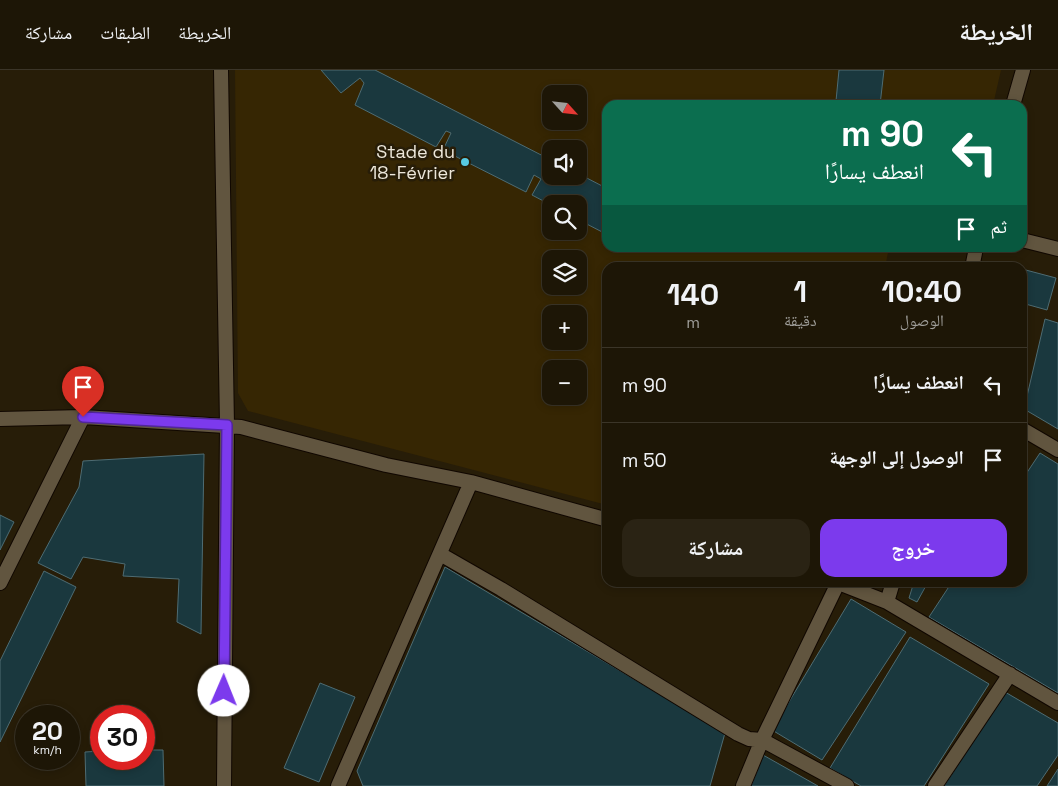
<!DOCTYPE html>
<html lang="ar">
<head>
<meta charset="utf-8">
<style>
  body { margin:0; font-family:"Space Grotesk","Noto Naskh Arabic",sans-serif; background:#2a2314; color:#f1f3f6; direction:rtl; height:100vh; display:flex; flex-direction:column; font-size:19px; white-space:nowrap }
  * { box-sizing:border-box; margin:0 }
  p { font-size:16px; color:#a09f9b }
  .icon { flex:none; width:28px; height:28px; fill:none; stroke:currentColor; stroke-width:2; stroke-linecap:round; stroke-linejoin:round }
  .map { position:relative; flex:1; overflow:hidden; direction:ltr }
  .side { position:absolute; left:602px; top:192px; width:425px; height:325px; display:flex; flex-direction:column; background:#1d1606; border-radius:15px; box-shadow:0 2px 8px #0003,0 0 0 1px #3b3528; direction:rtl }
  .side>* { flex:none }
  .guide { position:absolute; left:602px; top:30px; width:425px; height:152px; border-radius:15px; box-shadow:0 2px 8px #0003,0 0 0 1px #3b3528; direction:rtl; background:#0b6e4f; color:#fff; overflow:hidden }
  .needle { width:32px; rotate:117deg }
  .tools { position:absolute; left:542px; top:15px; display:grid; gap:10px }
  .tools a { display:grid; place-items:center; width:45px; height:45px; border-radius:10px; background:#1d1606; box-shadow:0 2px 8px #0003,0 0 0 1px #3b3528; font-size:25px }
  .speed { position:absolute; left:15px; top:635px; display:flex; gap:10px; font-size:25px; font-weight:700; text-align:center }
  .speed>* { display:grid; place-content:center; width:65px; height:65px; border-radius:50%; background:#1d1606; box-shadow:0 2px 8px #0003,0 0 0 1px #3b3528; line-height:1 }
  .speed small { font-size:12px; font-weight:400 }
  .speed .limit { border:8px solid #d22; background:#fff; color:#111 }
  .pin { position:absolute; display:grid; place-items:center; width:42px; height:42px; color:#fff; margin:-51px -21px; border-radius:50% 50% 50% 0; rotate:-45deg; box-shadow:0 0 5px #0007 }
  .pin .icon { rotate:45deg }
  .me { position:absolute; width:55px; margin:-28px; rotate:1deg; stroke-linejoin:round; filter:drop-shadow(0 0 4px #0008) }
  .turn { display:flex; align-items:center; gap:18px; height:105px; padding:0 20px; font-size:22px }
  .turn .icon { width:65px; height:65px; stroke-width:2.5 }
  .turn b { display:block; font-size:35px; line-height:42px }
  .then { display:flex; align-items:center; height:48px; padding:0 20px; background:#0003; gap:10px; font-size:19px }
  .eta { display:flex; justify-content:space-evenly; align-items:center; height:85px; text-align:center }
  .eta b { font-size:30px; font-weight:800; line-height:35px }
  .cta { display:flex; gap:10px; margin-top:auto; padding:10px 20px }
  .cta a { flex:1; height:58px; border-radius:15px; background:#7c3aed; color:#fff; font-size:20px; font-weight:800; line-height:58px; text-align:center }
  .cta a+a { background:#2a2314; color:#f1f3f6 }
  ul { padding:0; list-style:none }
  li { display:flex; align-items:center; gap:15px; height:75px; padding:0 20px; border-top:1px solid #3b3528 }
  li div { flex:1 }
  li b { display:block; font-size:19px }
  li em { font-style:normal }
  header { display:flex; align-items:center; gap:30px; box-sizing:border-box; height:70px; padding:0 25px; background:#1d1606; border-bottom:1px solid #3b3528 }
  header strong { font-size:24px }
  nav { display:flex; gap:28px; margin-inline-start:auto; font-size:18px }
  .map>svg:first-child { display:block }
  .green { fill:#362603; fill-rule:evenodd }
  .building { fill:#1a383e; stroke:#4e6c73 }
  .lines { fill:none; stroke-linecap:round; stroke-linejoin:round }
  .minor-casing { stroke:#100700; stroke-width:16 }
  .minor { stroke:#61553f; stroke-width:14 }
  .route-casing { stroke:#51269a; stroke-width:12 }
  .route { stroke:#7c3aed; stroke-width:9 }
  .poi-dot { fill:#57c9e2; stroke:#271d08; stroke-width:2 }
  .labels { text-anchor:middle; stroke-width:5; stroke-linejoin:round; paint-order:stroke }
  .poi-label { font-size:18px; fill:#ede7da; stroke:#271d08; text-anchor:end }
</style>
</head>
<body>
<header>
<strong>الخريطة</strong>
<nav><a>الخريطة</a><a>الطبقات</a><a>مشاركة</a></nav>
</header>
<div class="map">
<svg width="1058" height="716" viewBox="0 0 1058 716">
  <rect width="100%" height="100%" fill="#271d08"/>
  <path class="green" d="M 235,0 L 1001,0 L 993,35 L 608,35 L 608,178 L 889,178 L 885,197 L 608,198 L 607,435 L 248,341 L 238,323 ZM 551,24 L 579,24 L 579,51 L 551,51 ZM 551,79 L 579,79 L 579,106 L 551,106 ZM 551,134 L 579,134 L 579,161 L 551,161 ZM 551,189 L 579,189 L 579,216 L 551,216 ZM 551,244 L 579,244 L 579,271 L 551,271 ZM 551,299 L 579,299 L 579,326 L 551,326 Z"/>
  <path class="building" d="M 321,0 L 375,0 L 551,90 L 551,106 L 579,106 L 579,104 L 608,119 L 608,165 L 579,150 L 579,134 L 551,134 L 551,135 L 532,125 L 541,109 L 534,105 L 526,122 L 443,80 L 451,63 L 446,61 L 436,77 L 355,35 L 364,13 L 360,8 L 341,23 Z
    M 839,0 L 884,0 L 880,35 L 833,35 L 836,31 Z
    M 1022,199 L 1056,208 L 1047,240 L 1022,233 Z
    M 1045,249 L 1058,253 L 1058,359 L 1024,339 Z
    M 1040,383 L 1058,394 L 1058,623 L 929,547 L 952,512 L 1022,512 L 1022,410 Z
    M 204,384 L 201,564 L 177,552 L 179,509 L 123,506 L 125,494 L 83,487 L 71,509 L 38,493 L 79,417 L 83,391 Z
    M 0,445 L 14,452 L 0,480 Z
    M 445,497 L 725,663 L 710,716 L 363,716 L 357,701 Z
    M 44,501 L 76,517 L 0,672 L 0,591 Z
    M 914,512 L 928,512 L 917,532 L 909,528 Z
    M 851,529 L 906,562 L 822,690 L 772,660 Z
    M 910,567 L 989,614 L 924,716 L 861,716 L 830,698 Z
    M 320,613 L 355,627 L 319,712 L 284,698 Z
    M 1005,622 L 1058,653 L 1058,685 L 1037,716 L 944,716 Z
    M 144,680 L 163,680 L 164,716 L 86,716 L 85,682 L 101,681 L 101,689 L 144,689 Z
    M 763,685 L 818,716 L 751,716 Z
    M 1058,699 L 1058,716 L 1047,716 Z"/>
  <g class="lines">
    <g class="minor-casing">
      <path id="minor" d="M 221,0 L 227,355 L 224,716
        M 1013,35 L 1023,0
        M 1022,170 L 1058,179
        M 972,198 L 976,178
        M 0,349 L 83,347 L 241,357 L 386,395 L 471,412
        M 1022,359 L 1058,380
        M 440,484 L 501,519 L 738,664 L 749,669 L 762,670 L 847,716
        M 836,512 L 887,532 L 1058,633
        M 0,513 L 83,347
        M 887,532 L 893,512
        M 338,716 L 471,412 L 608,450
        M 743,716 L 762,670 L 838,513
        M 935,716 L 1010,604"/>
    </g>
    <use href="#minor" class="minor"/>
  </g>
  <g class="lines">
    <g class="route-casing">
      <path id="route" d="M 83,347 L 227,355 L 224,621"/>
    </g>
    <use href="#route" class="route"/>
  </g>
  <circle class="poi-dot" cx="465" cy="92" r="5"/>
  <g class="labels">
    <g class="poi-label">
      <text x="455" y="88">Stade du<tspan x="455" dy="21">18-Février</tspan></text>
    </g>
  </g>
</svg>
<div class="tools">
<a><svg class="needle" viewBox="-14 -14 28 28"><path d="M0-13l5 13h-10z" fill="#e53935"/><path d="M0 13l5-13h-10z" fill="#a09f9b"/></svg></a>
<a><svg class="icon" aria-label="sound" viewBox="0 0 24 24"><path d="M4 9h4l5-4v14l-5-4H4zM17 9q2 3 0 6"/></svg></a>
<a><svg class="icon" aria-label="search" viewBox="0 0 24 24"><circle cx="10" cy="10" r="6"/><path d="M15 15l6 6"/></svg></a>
<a><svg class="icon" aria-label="layers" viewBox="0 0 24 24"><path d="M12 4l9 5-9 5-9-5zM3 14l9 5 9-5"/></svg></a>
<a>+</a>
<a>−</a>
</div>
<div class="speed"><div>20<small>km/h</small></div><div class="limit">30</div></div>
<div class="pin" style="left:83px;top:347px;background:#d93025"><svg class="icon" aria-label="arrive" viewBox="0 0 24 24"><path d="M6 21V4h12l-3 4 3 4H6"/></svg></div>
<svg class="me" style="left:224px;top:621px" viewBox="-20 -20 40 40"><circle r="19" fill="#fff"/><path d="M0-13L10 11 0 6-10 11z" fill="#7c3aed"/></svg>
<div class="guide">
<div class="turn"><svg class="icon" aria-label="left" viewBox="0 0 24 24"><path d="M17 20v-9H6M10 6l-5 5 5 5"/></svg><div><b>90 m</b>انعطف يسارًا</div></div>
<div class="then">ثم<svg class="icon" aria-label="arrive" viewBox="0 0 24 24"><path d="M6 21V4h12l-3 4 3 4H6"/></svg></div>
</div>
<section class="side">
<div class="eta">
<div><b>10:40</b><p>الوصول</p></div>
<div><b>1</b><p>دقيقة</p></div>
<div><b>140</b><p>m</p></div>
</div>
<ul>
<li><svg class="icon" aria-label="left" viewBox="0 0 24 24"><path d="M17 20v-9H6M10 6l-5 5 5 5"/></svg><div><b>انعطف يسارًا</b></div><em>90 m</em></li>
<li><svg class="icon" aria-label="arrive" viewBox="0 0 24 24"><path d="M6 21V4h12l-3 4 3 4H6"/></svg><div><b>الوصول إلى الوجهة</b></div><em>50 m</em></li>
</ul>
<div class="cta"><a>خروج</a><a>مشاركة</a></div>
</section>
</div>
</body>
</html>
